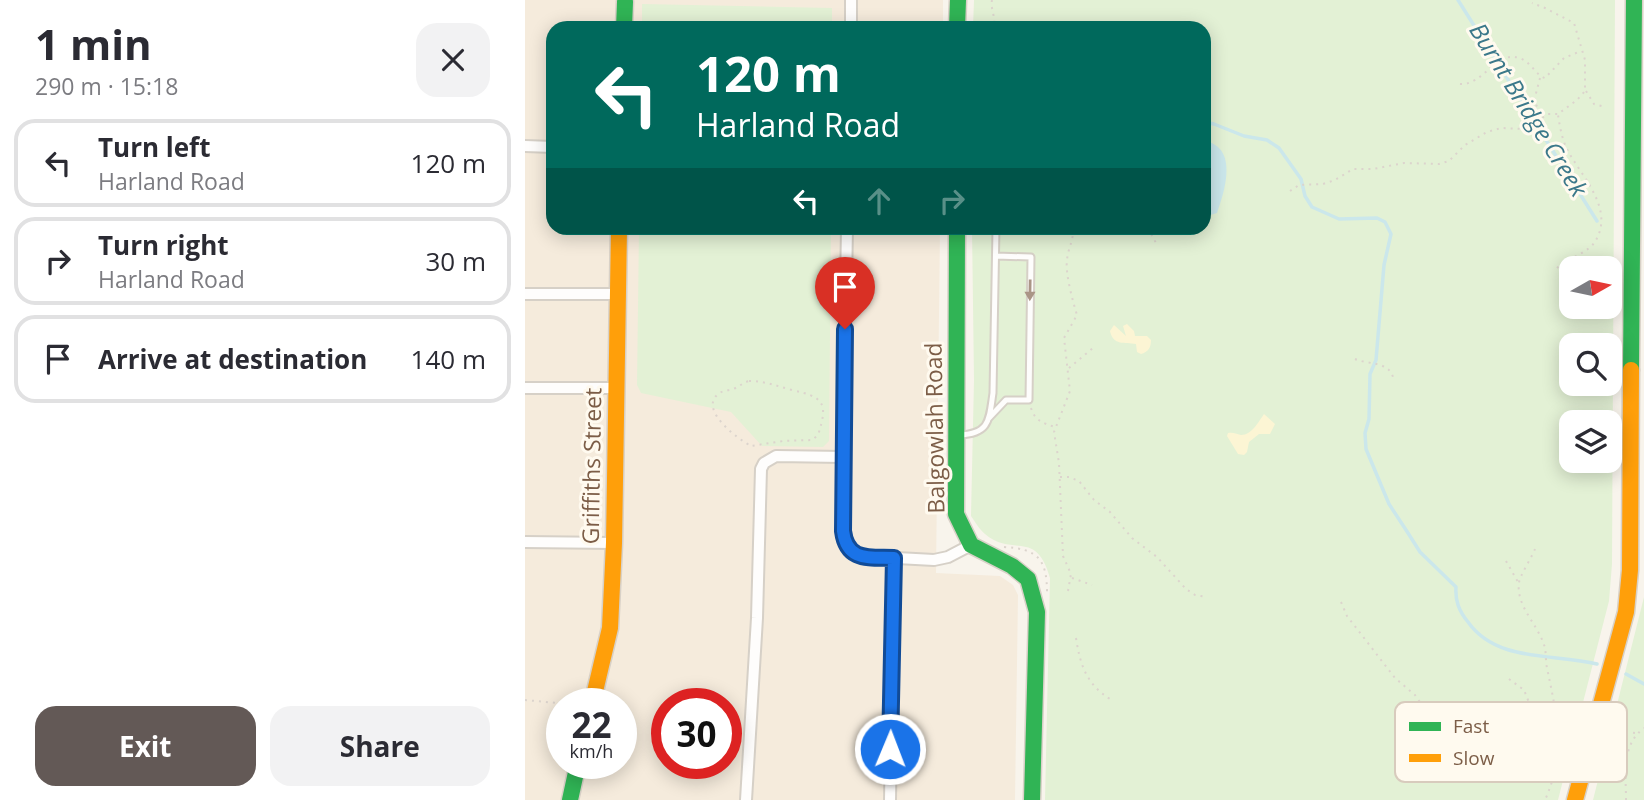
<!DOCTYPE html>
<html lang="en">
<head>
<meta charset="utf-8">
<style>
  body { margin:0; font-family:"Open Sans",sans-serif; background:#f2f2f3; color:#2b2b33; height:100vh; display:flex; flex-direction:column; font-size:26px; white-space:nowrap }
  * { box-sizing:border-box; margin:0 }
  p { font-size:23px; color:#7c7c81 }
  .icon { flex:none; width:38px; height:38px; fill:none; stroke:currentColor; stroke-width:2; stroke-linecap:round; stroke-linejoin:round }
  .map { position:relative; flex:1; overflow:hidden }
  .sheet { display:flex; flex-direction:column; background:#fff; width:525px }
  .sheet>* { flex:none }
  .guide { position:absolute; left:21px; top:21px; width:665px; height:214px; border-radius:21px; box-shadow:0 4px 18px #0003; background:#00695c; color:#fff; overflow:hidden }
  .needle { width:46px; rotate:81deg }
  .tools { position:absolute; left:1034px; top:256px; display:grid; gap:14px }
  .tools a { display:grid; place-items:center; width:63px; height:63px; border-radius:14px; background:#fff; box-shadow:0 4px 18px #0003; font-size:35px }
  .speed { position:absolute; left:21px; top:688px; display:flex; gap:14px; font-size:35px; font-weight:700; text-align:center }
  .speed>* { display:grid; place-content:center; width:91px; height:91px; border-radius:50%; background:#fff; box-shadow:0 4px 18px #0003; line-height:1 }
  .speed small { font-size:18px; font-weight:400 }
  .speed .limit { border:10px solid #d22; background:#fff; color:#111 }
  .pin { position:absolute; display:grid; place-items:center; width:60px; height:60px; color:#fff; margin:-72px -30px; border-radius:50% 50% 50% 0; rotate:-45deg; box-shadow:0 0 7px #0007 }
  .pin .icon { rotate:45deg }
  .me { position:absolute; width:77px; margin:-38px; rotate:1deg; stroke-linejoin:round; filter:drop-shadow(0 0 5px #0008) }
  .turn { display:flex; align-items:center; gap:24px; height:147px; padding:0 35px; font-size:32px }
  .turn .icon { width:91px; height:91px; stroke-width:2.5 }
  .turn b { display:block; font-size:49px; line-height:60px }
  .lanes { display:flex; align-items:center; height:66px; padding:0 35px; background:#0003; justify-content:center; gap:35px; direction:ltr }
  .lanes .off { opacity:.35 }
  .round { display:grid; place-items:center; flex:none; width:74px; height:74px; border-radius:21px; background:#f2f2f3 }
  .headline { display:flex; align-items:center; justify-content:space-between; height:119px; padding:0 35px }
  h1 { font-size:42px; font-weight:700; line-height:52px }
  .button { display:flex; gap:14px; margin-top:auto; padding:14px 35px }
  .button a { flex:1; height:80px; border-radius:21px; background:#635956; color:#fff; font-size:28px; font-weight:700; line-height:80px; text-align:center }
  .button a+a { background:#f2f2f3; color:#2b2b33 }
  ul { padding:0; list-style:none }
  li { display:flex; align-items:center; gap:21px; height:88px; margin:0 14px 10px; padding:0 21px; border:4px solid #e1e1e2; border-radius:21px }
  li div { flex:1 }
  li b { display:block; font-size:26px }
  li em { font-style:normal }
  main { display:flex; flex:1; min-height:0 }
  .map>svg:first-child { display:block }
  .residential { fill:#f5ebdc; fill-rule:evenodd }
  .green { fill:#e3f1d5; fill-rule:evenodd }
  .sand { fill:#fcf5d4 }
  .water { fill:#cbe7eb }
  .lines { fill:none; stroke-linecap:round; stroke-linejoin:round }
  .stream { stroke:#cbe7eb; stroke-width:3.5 }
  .lane-casing { stroke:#d6d0c7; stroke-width:9 }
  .street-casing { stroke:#d6d0c7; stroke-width:14 }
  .fast-casing { stroke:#d8d1c7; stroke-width:19 }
  .slow-casing { stroke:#d8d1c7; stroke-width:19 }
  .path { stroke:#dcd4cd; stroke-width:2; stroke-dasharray:2 5; stroke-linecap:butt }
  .lane { stroke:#fefdfc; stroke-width:5 }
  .street { stroke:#fefdfc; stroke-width:10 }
  .fast { stroke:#30b455; stroke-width:16 }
  .slow { stroke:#ff9f0a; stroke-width:16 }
  .oneway { fill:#aa9586 }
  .route-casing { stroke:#114b97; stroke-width:18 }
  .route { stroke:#1a73e8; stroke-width:12 }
  .labels { text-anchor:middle; stroke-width:6; stroke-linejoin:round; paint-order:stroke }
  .street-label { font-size:23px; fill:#7c5d47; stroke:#fffaef }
  .water-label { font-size:24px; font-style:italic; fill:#3b788a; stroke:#fffaef }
  .key { fill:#fffaef; stroke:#d8cbbd; stroke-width:2 }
  .key-label { font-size:19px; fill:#7c5d47 }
</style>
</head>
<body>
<main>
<section class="sheet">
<div class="headline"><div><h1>1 min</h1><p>290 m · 15:18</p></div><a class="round"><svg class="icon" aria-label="close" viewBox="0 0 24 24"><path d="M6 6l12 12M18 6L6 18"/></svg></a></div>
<ul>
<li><svg class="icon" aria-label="left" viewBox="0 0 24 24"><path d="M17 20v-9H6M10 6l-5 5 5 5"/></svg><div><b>Turn left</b><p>Harland Road</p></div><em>120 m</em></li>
<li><svg class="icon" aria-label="right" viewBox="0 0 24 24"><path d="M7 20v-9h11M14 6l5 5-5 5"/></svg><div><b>Turn right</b><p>Harland Road</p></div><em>30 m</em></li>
<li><svg class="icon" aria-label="arrive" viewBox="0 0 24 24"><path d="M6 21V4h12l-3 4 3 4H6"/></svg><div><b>Arrive at destination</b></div><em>140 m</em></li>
</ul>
<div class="button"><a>Exit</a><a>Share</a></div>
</section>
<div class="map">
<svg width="1119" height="800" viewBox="0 0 1119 800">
  <rect width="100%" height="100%" fill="#f8f4ec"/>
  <path class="residential" d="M 0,0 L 418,0 L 418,28 L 28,28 L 28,228 L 415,228 L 411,573 L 475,576 L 488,585 L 493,595 L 490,800 L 0,800 ZM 37,704 L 96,704 L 96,763 L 37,763 ZM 142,704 L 201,704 L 201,763 L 142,763 Z"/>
  <path class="green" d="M 449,0 L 1090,0 L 1087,564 L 1084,601 L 1033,800 L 520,800 L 525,578 C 511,528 488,558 460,534 C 455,530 450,522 446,516 L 449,380 L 447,228 L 679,228 L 679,28 L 448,28 ZM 1046,268 L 1085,268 L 1085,306 L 1046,306 ZM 1046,345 L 1085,345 L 1085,383 L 1046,383 ZM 1046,422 L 1085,422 L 1085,460 L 1046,460 Z
    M 117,4 L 307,8 L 307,28 L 117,28 Z
    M 114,228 L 306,228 L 304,441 L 298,447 L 237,446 L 206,412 L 116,393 L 112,385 Z
    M 1119,597 L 1119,800 L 1068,800 Z"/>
  <path class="sand" d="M 602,324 L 609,331 L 610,336 L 622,336 L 626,340 C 626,348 623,352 616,354 L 612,352 L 611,344 C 600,342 588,346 585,331 L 589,325 L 601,336 L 598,326 Z
    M 739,414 L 750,424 L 745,434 L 734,434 L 724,442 L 722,452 L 719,455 L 713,454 L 702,436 L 703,433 C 708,432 711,434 716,435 C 727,435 734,421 739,414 Z"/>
  <path class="water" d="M 679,139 C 683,141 690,144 694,148 C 709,163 698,196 692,213 L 679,217 Z"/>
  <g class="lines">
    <path class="stream" d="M 933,0 L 1072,221
      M 679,122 L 689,124 L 719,136 L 742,140 L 754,148 L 776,179 L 780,196 L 787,207 L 814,219 L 852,218 L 860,222 L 866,234 L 859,265 L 851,360 L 845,374 L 844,419 L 840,433 L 841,449 L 864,504 L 883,533 L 895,552 L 931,587 C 930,601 934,611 943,622 C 972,663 1029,653 1072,664
      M 1101,674 L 1119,684"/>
    <g class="lane-casing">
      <path id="lane" d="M 464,418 L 481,400 L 504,400 L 506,257 L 471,256
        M 434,435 C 465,434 464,420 468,393 L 471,228"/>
    </g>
    <g class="street-casing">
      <path id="street" d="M 326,28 L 326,0
        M 0,146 L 28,147
        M 322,228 L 318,457 L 318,532 L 321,546 L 335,556 L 409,560 L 423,557 L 446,545
        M 0,294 L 93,294
        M 0,388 L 92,388
        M 0,542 L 89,543
        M 221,800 L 232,618 L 236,469 L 239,463 L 251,456 L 318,457
        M 365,800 L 369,558"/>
    </g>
    <g class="fast-casing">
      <path id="fast" d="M 99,28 L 100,2
        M 432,28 L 433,0
        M 432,228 L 431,514 L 446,545 L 487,566 L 503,579 L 512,612 L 507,800
        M 1106,370 L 1109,0
        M 45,800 L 53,763"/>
    </g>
    <g class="slow-casing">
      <path id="slow" d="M 67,704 L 85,628 L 89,543 L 94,228
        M 1050,800 L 1101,612 L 1105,570 L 1106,370"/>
    </g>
    <path class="path" d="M 467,0 C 465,9 472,19 468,28
      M 545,28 L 545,25
      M 1015,78 L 1009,101 L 1018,117
      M 935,84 C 958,86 971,50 994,58 C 1006,61 1010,75 1020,78 L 1039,58 L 1056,51
      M 1061,91 L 1069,104 L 1080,107
      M 765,191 L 774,185 L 798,184 L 810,180 L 828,169 L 848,169 L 879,163 L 914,164 L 924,161 L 940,145 L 962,132 L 976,128 L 1000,129 L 1023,114 L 1033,114 L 1052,100 L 1060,91 L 1060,60 L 1049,23 L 1020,8 L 1007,3
      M 623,228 L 631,243
      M 1032,268 C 1043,259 1066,251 1071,240 C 1089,208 1057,177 1043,151 C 1037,140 1035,127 1033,115
      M 830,359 C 844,365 863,361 868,377
      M 544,368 L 568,348
      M 224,381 C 239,381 252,386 267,390 C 298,397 304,402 293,435 L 287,440 L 258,441 L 226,446 C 213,439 175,411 192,395 C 197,390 203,391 208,389 C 214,387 217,383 224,381 Z
      M 506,408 C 510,421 518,423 530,427
      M 535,477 L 544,477 L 554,481 L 569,500 L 585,512 L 607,538 L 632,557 L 661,589 L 670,595 L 681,597
      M 479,547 C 513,549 522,559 522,593
      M 1010,549 C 1007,557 994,577 994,583 C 991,605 1011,623 1018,642 C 1022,651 1020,659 1022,668 C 1032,716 1041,753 1020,800
      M 981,561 L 993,582
      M 547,578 L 567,585
      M 543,591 L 546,574 L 538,556 L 534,463 L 529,432 L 545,391 L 539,338 L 552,315 C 548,302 540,273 542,260 C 543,248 549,240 548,228
      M 816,602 L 822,616 L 870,678 L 890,695 L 906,718 L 918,726
      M 551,638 C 555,664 561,684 585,699
      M 984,679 L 999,690 L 1005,705 L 1010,710 L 1038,713 L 1057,720
      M 0,700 L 43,704
      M 1094,732 L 1111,733
      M 1101,800 C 1101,774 1096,745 1119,728"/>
    <use href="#lane" class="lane"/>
    <use href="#street" class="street"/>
    <use href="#fast" class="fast"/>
    <use href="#slow" class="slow"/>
  </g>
  <defs><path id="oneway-solid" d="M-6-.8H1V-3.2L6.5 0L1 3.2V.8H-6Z" transform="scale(1.75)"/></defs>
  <use class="oneway" href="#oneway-solid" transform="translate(505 290) rotate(91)"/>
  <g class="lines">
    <g class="route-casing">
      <path id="route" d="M 320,329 L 318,531 C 322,562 344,557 369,558 L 365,749"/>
    </g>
    <use href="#route" class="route"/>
  </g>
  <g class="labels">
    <g class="street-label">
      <text transform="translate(410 428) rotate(-91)" y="8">Balgowlah Road</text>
      <text transform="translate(67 466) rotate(-89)" y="8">Griffiths Street</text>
    </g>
    <g class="water-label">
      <text transform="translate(1003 110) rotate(58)" y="8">Burnt Bridge Creek</text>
    </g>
  </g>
  <rect x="870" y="702" width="232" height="80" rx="10" class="key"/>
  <rect x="884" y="722" width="32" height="9" fill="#30b455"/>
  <rect x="884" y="754" width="32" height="8" fill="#ff9f0a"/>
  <g class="key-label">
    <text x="928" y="733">Fast</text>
    <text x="928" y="765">Slow</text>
  </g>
</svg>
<div class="tools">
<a><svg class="needle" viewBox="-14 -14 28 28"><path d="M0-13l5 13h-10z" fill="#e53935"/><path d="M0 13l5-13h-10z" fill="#7c7c81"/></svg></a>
<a><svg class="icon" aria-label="search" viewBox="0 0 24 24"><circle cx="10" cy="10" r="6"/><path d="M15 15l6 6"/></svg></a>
<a><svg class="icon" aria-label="layers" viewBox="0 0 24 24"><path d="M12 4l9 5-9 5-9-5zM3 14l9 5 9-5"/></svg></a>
</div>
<div class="speed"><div>22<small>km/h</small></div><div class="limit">30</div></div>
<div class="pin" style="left:320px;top:329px;background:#d93025"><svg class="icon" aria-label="arrive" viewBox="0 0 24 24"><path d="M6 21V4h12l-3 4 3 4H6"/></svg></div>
<svg class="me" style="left:365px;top:749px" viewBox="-20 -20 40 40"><circle r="17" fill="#1a73e8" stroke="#fff" stroke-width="3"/><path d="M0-11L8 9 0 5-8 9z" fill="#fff"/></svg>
<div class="guide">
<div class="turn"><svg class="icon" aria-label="left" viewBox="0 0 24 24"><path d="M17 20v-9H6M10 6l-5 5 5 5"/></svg><div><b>120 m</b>Harland Road</div></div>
<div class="lanes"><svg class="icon" aria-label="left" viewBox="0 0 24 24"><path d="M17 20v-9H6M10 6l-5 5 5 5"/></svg><svg class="icon off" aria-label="ahead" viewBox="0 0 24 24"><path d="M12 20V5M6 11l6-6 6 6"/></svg><svg class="icon off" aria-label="right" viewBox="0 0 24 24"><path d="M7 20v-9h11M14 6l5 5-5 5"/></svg></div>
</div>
</div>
</main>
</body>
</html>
